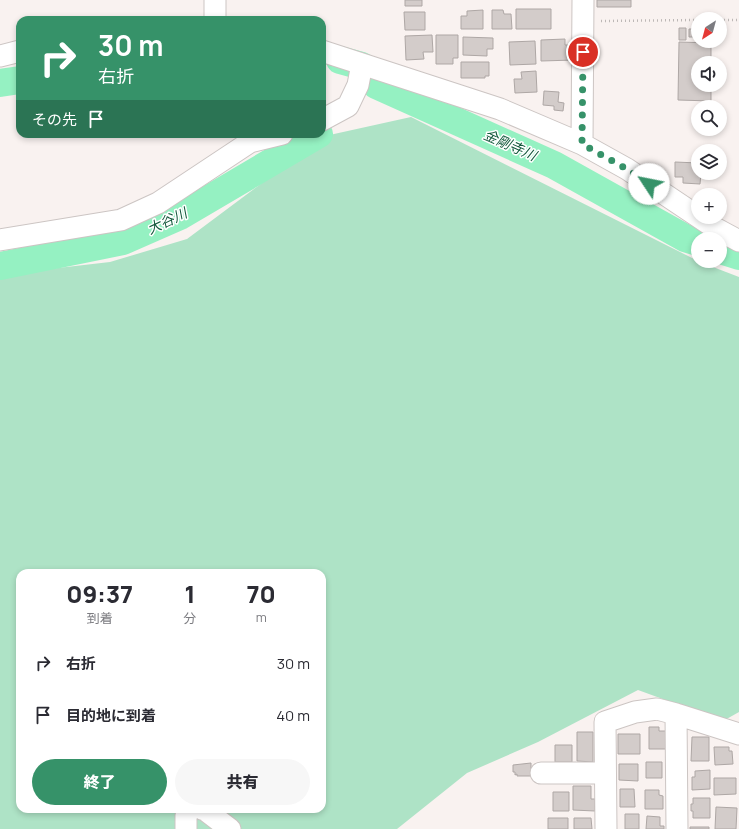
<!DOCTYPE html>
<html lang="ja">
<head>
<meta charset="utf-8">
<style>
  body { margin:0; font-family:Manrope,"Noto Sans JP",sans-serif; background:#f7f7f7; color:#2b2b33; height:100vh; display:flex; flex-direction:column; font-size:15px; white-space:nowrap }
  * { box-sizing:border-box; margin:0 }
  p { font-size:13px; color:#7c7c81 }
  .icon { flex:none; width:22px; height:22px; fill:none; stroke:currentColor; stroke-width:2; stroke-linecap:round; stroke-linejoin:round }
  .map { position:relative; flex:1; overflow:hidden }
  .drawer { position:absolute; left:16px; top:569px; width:310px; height:244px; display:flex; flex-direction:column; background:#fff; border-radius:12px; box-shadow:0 2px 6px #0003 }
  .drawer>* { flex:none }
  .top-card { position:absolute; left:16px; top:16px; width:310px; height:122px; border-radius:12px; box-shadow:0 2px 6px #0003; background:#369269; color:#fff; overflow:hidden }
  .needle { width:26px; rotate:216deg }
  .fabs { position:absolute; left:691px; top:12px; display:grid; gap:8px }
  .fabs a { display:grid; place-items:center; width:36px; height:36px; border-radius:50%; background:#fff; box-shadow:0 2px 6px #0003; font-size:20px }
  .pin { position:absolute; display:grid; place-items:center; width:34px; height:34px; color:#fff; margin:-17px; border:2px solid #fff; border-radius:50%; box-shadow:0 1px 4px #0007 }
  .me { position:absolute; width:44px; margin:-22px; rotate:304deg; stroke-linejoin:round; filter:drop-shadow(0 0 3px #0008) }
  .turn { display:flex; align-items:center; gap:14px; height:84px; padding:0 16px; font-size:18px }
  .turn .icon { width:52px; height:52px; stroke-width:2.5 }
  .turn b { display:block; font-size:28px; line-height:34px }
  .then { display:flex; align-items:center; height:38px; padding:0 16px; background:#0003; gap:8px; font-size:15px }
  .eta { display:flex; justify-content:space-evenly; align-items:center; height:68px; text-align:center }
  .eta b { font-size:24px; font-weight:800; line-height:28px }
  .primary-button { display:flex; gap:8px; margin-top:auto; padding:8px 16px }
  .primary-button a { flex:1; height:46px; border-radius:24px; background:#369269; color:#fff; font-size:16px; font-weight:800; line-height:46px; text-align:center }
  .primary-button a+a { background:#f7f7f7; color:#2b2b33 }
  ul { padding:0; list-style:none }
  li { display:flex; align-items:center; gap:12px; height:52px; padding:0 16px }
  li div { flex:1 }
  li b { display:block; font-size:15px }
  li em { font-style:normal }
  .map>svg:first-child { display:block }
  .green { fill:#aee3c6; fill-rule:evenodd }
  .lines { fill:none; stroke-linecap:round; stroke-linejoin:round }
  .river { stroke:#95f1c2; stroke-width:28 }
  .building { fill:#d3ccca; stroke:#aea7a5 }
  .minor-casing { stroke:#ccc5c3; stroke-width:23 }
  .path { stroke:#bdb8b6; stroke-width:2.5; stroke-dasharray:1 3; stroke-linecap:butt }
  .minor { stroke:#fff; stroke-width:21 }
  .route { stroke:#369269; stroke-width:7; stroke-dasharray:0 12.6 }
  .labels { text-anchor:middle; stroke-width:3; stroke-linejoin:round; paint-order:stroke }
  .water-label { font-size:14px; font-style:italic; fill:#145a3d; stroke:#fff }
</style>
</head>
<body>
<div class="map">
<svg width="739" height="829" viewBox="0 0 739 829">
  <rect width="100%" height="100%" fill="#f9f2f0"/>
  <path class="green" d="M 411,117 L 700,262 L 739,277 L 739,712 L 723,721 L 638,690 L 538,742 L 467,773 L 397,829 L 0,829 L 0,278 L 23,272 L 110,262 L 187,239 L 325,136 ZM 20,573 L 322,573 L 322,809 L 20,809 Z"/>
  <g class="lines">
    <path class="river" d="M 340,60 L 362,66 L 376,85 L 554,165 L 685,238 L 698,242
      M 0,83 L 20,80
      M 720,250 L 739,256
      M 0,266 L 123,241 L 180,216 L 319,134"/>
  </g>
  <path class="building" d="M 405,0 L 422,0 L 422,6 L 405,6 Z
    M 597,0 L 631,0 L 631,7 L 597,7 Z
    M 516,9 L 551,9 L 551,29 L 516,29 Z
    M 483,10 L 483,29 L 461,29 L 461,16 L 467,16 L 467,11 Z
    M 492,10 L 503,10 L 504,14 L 511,14 L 512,29 L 492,29 Z
    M 404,12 L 425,12 L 425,30 L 405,30 Z
    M 679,28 L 686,28 L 686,40 L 679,40 Z
    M 689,29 L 698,29 L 698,37 L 689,37 Z
    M 432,35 L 433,52 L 423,52 L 424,59 L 406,60 L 405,36 Z
    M 436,35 L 458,35 L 458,58 L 453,58 L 453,64 L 436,64 Z
    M 463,37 L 493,38 L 493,49 L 487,49 L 487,56 L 463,55 Z
    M 565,39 L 565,45 L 573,45 L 574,60 L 541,61 L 541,40 Z
    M 535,41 L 536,64 L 510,65 L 509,42 Z
    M 679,42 L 711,43 L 711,63 L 698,63 L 698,85 L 711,85 L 711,101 L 678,100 Z
    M 461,62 L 489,62 L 489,76 L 485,76 L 485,78 L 461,78 Z
    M 536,71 L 537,92 L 515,93 L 514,79 L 522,79 L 521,72 Z
    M 544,91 L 559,92 L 558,102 L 564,103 L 563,111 L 554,110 L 554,106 L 543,105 Z
    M 675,162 L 698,163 L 698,173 L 701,173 L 700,184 L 683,183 L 683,177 L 675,177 Z
    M 649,727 L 659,727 L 659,731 L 667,731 L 667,749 L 649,749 Z
    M 577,732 L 593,732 L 593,762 L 577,761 Z
    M 618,734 L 640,734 L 640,754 L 618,754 Z
    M 692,737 L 709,737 L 709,761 L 691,761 Z
    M 555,745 L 572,745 L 572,762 L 555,762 Z
    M 714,747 L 729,747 L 729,751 L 732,751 L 733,764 L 715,765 Z
    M 646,762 L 662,762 L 662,778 L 646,778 Z
    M 531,763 L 531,776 L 517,776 L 517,774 L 515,775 L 515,772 L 513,772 L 513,765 Z
    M 619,764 L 638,764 L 638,781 L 619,780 Z
    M 710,770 L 710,789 L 692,790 L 692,777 L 695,777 L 695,771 Z
    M 714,778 L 736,778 L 736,794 L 714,795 Z
    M 573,786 L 591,786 L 591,799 L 595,799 L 595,811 L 573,810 Z
    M 620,789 L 634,789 L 635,807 L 620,807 Z
    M 645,790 L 659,790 L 659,795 L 663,796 L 663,809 L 645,809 Z
    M 553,792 L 569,792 L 569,811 L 553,811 Z
    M 693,798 L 710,798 L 710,818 L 693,818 L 693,811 L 691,811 L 691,804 L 693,804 Z
    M 716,807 L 737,808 L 736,829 L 715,829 Z
    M 625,814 L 639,814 L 639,829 L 625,829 Z
    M 647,816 L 660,817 L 660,826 L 664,826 L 664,829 L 646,829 Z
    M 548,818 L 568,818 L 568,829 L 548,829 Z
    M 574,818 L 591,818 L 592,829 L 574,829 Z
    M 690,827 L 709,827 L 709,829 L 690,829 Z"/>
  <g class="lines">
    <g class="minor-casing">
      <path id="minor" d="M 215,0 L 215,20
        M 322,51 L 500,109 L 582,144 L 627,169 L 715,228 L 739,241
        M 0,56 L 20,51
        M 322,120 L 348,106 L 358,85 L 362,64
        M 582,144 L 583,0
        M 0,240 L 121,220 L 158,203 L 250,142 L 282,134
        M 676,714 L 677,829
        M 541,773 L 605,773
        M 202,809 L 205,810 L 230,829
        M 186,829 L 186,815 L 191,809
        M 606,829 L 605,722 L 635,712 L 657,709 L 676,714 L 739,734"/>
    </g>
    <path class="path" d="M 720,20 L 739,20
      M 601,21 L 698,20"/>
    <use href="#minor" class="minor"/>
  </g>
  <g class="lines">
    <path class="route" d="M 583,52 L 582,144 L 627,169 L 649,184"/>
  </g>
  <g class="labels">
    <g class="water-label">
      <text transform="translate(510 145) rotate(24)" y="5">金剛寺川</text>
      <text transform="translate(167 221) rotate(-25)" y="5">大谷川</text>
    </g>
  </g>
</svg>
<div class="fabs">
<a><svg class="needle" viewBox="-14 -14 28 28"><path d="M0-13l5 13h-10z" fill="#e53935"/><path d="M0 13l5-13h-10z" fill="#7c7c81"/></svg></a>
<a><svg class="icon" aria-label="sound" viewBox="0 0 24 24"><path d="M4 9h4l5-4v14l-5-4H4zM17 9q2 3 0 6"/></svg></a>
<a><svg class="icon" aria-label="search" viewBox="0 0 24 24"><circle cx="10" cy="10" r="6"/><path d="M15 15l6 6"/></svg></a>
<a><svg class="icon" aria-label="layers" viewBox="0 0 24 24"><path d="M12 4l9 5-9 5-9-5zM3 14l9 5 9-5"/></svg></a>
<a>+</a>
<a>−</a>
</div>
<div class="pin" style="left:583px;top:52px;background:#d93025"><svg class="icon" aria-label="arrive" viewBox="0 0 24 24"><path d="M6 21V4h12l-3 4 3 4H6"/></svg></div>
<svg class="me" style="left:649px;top:184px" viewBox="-20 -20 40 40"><circle r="19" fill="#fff"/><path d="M0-13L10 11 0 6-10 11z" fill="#369269"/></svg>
<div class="top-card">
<div class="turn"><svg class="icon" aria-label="right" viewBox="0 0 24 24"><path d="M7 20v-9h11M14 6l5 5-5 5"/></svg><div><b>30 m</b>右折</div></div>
<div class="then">その先<svg class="icon" aria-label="arrive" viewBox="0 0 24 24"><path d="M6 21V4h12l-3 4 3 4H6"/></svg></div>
</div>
<section class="drawer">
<div class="eta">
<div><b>09:37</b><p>到着</p></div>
<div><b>1</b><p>分</p></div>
<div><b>70</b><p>m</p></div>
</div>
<ul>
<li><svg class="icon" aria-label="right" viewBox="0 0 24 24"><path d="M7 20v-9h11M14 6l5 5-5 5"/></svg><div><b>右折</b></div><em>30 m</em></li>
<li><svg class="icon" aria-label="arrive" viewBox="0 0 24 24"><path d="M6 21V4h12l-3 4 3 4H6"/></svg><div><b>目的地に到着</b></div><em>40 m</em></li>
</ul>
<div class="primary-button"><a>終了</a><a>共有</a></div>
</section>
</div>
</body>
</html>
